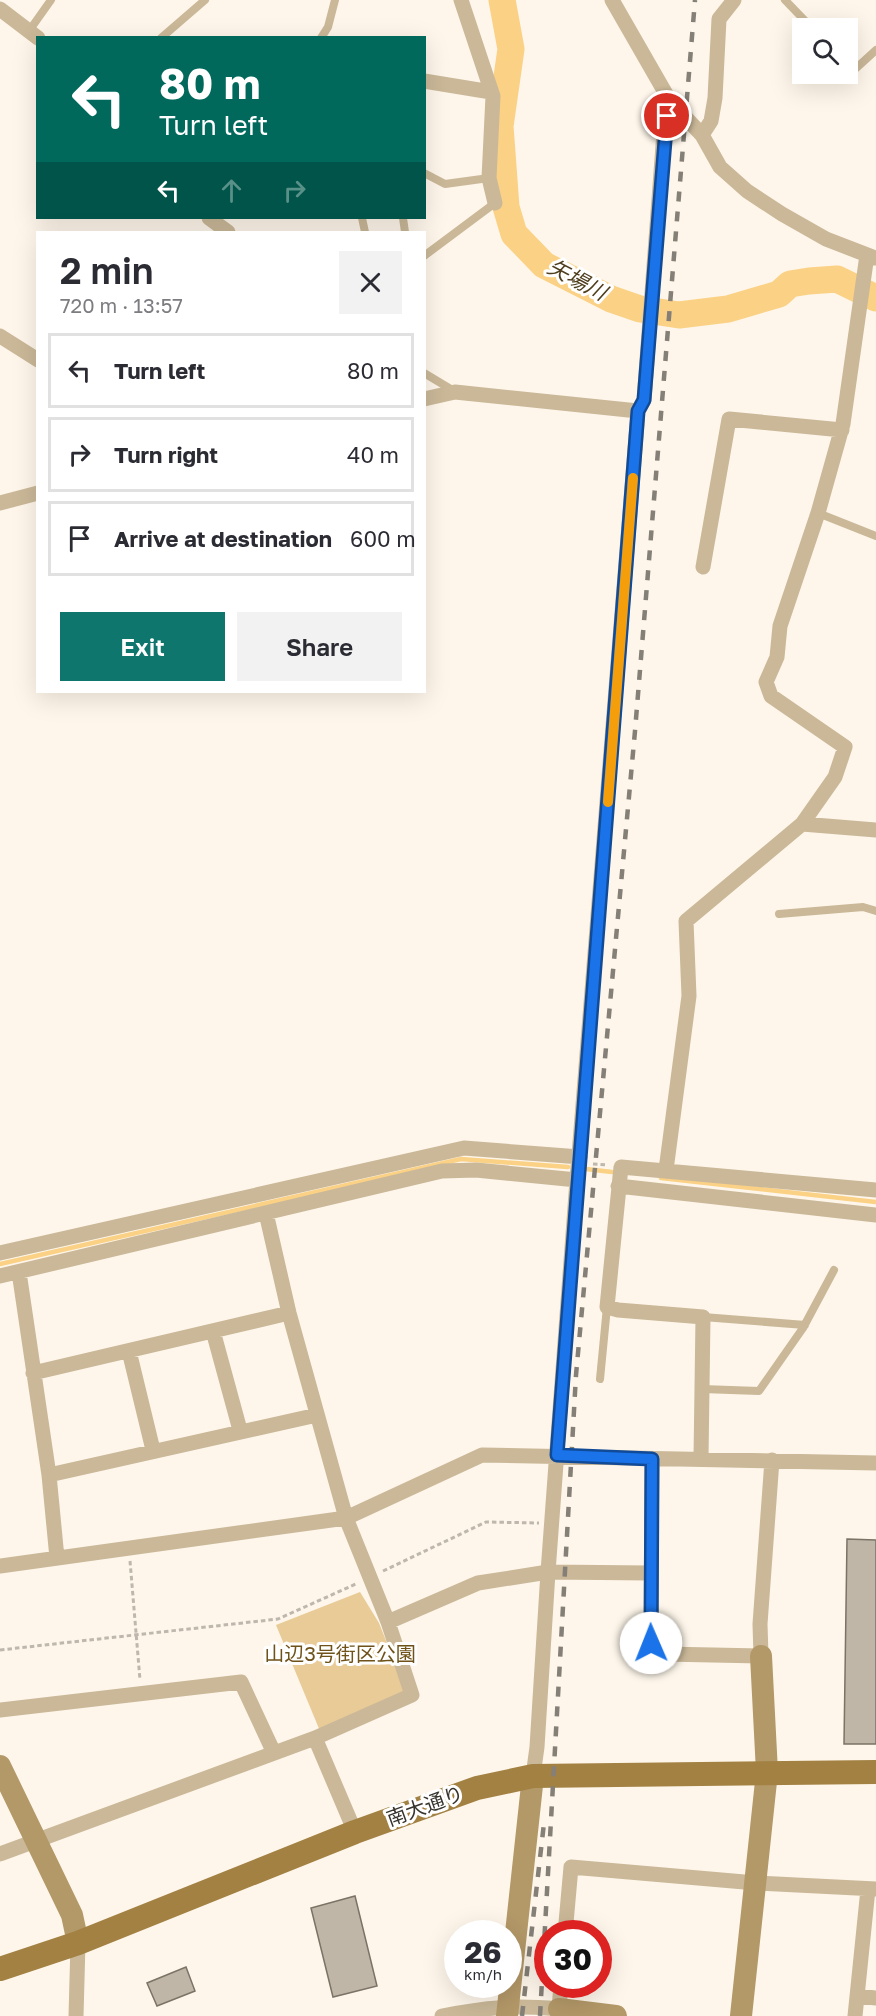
<!DOCTYPE html>
<html lang="en">
<head>
<meta charset="utf-8">
<style>
  body { margin:0; font-family:"Golos Text","Noto Sans JP",sans-serif; background:#f2f2f3; color:#2b2b33; height:100vh; display:flex; flex-direction:column; font-size:22px; white-space:nowrap }
  * { box-sizing:border-box; margin:0 }
  p { font-size:20px; color:#7c7c81 }
  .icon { flex:none; width:33px; height:33px; fill:none; stroke:currentColor; stroke-width:2; stroke-linecap:round; stroke-linejoin:round }
  .map { position:relative; flex:1; overflow:hidden }
  .panel { position:absolute; left:36px; top:231px; width:390px; height:462px; display:flex; flex-direction:column; background:#fff; border-radius:0px; box-shadow:0 6px 24px #0002 }
  .panel>* { flex:none }
  .banner { position:absolute; left:36px; top:36px; width:390px; height:183px; border-radius:0px; box-shadow:0 6px 24px #0002; background:#00695c; color:#fff; overflow:hidden }
  .controls { position:absolute; left:792px; top:18px; display:grid; gap:12px }
  .controls a { display:grid; place-items:center; width:66px; height:66px; border-radius:0px; background:#fff; box-shadow:0 6px 24px #0002; font-size:30px }
  .speed { position:absolute; left:444px; top:1920px; display:flex; gap:12px; font-size:30px; font-weight:700; text-align:center }
  .speed>* { display:grid; place-content:center; width:78px; height:78px; border-radius:50%; background:#fff; box-shadow:0 6px 24px #0002; line-height:1 }
  .speed small { font-size:15px; font-weight:400 }
  .speed .limit { border:9px solid #d22; background:#fff; color:#111 }
  .pin { position:absolute; display:grid; place-items:center; width:51px; height:51px; color:#fff; margin:-26px; border:3px solid #fff; border-radius:50%; box-shadow:0 2px 6px #0007 }
  .me { position:absolute; width:66px; margin:-33px; rotate:359deg; stroke-linejoin:round; filter:drop-shadow(0 0 4px #0008) }
  .turn { display:flex; align-items:center; gap:21px; height:126px; padding:0 24px; font-size:27px }
  .turn .icon { width:78px; height:78px; stroke-width:2.5 }
  .turn b { display:block; font-size:42px; line-height:51px }
  .lanes { display:flex; align-items:center; height:57px; padding:0 24px; background:#0003; justify-content:center; gap:30px; direction:ltr }
  .lanes .off { opacity:.35 }
  .round { display:grid; place-items:center; flex:none; width:63px; height:63px; border-radius:0px; background:#f2f2f3 }
  .summary { display:flex; align-items:center; justify-content:space-between; height:102px; padding:0 24px }
  h1 { font-size:36px; font-weight:600; line-height:45px }
  .action { display:flex; gap:12px; margin-top:auto; padding:12px 24px }
  .action a { flex:1; height:69px; border-radius:0px; background:#0f766e; color:#fff; font-size:24px; font-weight:600; line-height:69px; text-align:center }
  .action a+a { background:#f2f2f3; color:#2b2b33 }
  ul { padding:0; list-style:none }
  li { display:flex; align-items:center; gap:18px; height:75px; margin:0 12px 9px; padding:0 12px; border:3px solid #e1e1e2; border-radius:0px }
  li div { flex:1 }
  li b { display:block; font-size:22px }
  li em { font-style:normal }
  .map>svg:first-child { display:block }
  .green { fill:#e8cb97 }
  .lines { fill:none; stroke-linecap:round; stroke-linejoin:round }
  .stream { stroke:#fad185; stroke-width:4.5 }
  .river { stroke:#fad185; stroke-width:27 }
  .building { fill:#bfb6a7; stroke:#7b7366; stroke-width:1.5 }
  .path { stroke:#beb7ad; stroke-width:3; stroke-dasharray:4.5 3; stroke-linecap:butt }
  .lane { stroke:#cab898; stroke-width:8 }
  .street { stroke:#cab898; stroke-width:15 }
  .secondary { stroke:#b39868; stroke-width:22 }
  .primary { stroke:#a28143; stroke-width:24 }
  .rail { stroke:#847f77; stroke-width:4.5; stroke-dasharray:10 10; stroke-linecap:butt }
  .route-casing { stroke:#114b97; stroke-width:15 }
  .route { stroke:#1a73e8; stroke-width:10 }
  .slow { stroke:#f59e0b; stroke-width:10 }
  .labels { text-anchor:middle; stroke-width:6; stroke-linejoin:round; paint-order:stroke }
  .park-label { font-size:20px; fill:#6e5219; stroke:#fff }
  .street-label { font-size:20px; fill:#37342e; stroke:#fff }
  .water-label { font-size:21px; font-style:italic; fill:#4f3e1d; stroke:#fff }
</style>
</head>
<body>
<div class="map">
<svg width="876" height="2016" viewBox="0 0 876 2016">
  <rect width="100%" height="100%" fill="#fef6ea"/>
  <path class="green" d="M 360,1592 L 379,1623 L 406,1691 L 320,1731 L 276,1625 Z"/>
  <g class="lines">
    <path class="stream" d="M 586,1169 L 612,1172
      M 661,1178 L 876,1202
      M 0,1264 L 461,1159 L 568,1167"/>
    <path class="river" d="M 502,0 L 511,49 L 500,126 L 506,207 L 514,234 L 544,265 L 611,299 L 640,309 L 679,315 L 728,309 L 779,294 L 790,284 L 809,281 L 837,279 L 876,298"/>
  </g>
  <path class="building" d="M 847,1539 L 876,1540 L 876,1744 L 844,1744 Z
    M 355,1896 L 377,1986 L 333,1997 L 311,1908 Z
    M 186,1967 L 195,1991 L 157,2006 L 147,1983 Z"/>
  <g class="lines">
    <path class="path" d="M 593,1164 L 607,1165
      M 130,1561 L 140,1680
      M 383,1571 L 486,1522 L 539,1523
      M 0,1650 L 278,1619 L 358,1583"/>
    <path class="lane" d="M 785,0 L 812,28
      M 29,31 L 51,0
      M 161,38 L 205,0
      M 321,38 L 328,27 L 335,0
      M 848,65 L 853,71 L 876,50
      M 424,173 L 445,184 L 489,178
      M 362,218 L 365,232
      M 403,218 L 405,232
      M 424,256 L 495,203
      M 424,373 L 454,391
      M 818,513 L 876,536
      M 779,914 L 863,907 L 876,911
      M 703,1317 L 805,1325
      M 600,1379 L 607,1307
      M 702,1389 L 759,1391 L 803,1328 L 834,1270"/>
    <path class="street" d="M 461,0 L 493,96 L 489,178 L 495,203
      M 612,0 L 670,101 L 702,135 L 720,167 L 747,191 L 782,214 L 826,239 L 875,258
      M 0,9 L 38,38
      M 424,81 L 491,92
      M 702,135 L 711,121 L 715,98 L 719,19 L 734,0
      M 209,218 L 228,232
      M 0,336 L 38,360
      M 424,399 L 455,392 L 638,411
      M 0,503 L 38,493
      M 703,567 L 729,419 L 842,430
      M 802,824 L 876,830
      M 666,1170 L 689,996 L 686,921 L 802,824 L 835,777 L 845,747 L 771,696 L 766,682 L 777,657 L 780,626 L 818,513 L 843,424 L 867,255
      M 618,1186 L 876,1215
      M 266,1213 L 289,1313 L 346,1518 L 482,1455 L 876,1463
      M 0,1253 L 464,1148 L 580,1157
      M 19,1272 L 49,1475 L 57,1558
      M 0,1276 L 442,1171 L 476,1170 L 577,1180
      M 213,1331 L 240,1430
      M 129,1351 L 153,1450
      M 33,1373 L 289,1313
      M 701,1458 L 703,1317 L 618,1310 L 607,1307 L 621,1167 L 876,1190
      M 652,1459 L 651,1643 L 655,1651 L 664,1654 L 761,1656 L 760,1624 L 772,1460
      M 49,1475 L 317,1415
      M 0,1566 L 346,1518 L 388,1622 L 478,1583 L 548,1572 L 650,1573
      M 0,1710 L 241,1682 L 274,1753
      M 533,1776 L 537,1747 L 548,1572 L 577,1180 L 638,411 L 644,400 L 664,132 L 670,101
      M 355,1832 L 315,1738 L 412,1695 L 388,1622
      M 0,1854 L 315,1738
      M 565,1934 L 571,1867 L 756,1883 L 876,1889
      M 858,1996 L 876,1998
      M 76,2016 L 78,1943
      M 442,2016 C 487,2007 514,2005 559,2009 L 561,1984
      M 855,2016 L 868,1889"/>
    <path class="secondary" d="M 0,1766 L 72,1915 L 78,1943
      M 559,2009 L 616,2016
      M 507,2016 L 533,1776
      M 741,2016 L 767,1772 L 761,1656"/>
    <path class="primary" d="M 0,1969 L 78,1943 L 355,1832 L 477,1788 L 533,1776 L 876,1772"/>
    <path class="rail" d="M 522,2016 L 544,1823
      M 540,2016 L 576,1375 L 635,731 L 695,0"/>
  </g>
  <g class="lines">
    <g class="route-casing">
      <path id="route" d="M 651,1643 L 652,1459 L 557,1455 L 638,411 L 644,400 L 667,116"/>
    </g>
    <use href="#route" class="route"/>
    <path class="slow" d="M 608,802 L 633,478"/>
  </g>
  <g class="labels">
    <g class="park-label">
      <text x="340" y="1661">山辺3号街区公園</text>
    </g>
    <g class="street-label">
      <text transform="translate(425 1806) rotate(-20)" y="7">南大通り</text>
    </g>
    <g class="water-label">
      <text transform="translate(577 280) rotate(28)" y="7">矢場川</text>
    </g>
  </g>
</svg>
<div class="controls">
<a><svg class="icon" aria-label="search" viewBox="0 0 24 24"><circle cx="10" cy="10" r="6"/><path d="M15 15l6 6"/></svg></a>
</div>
<div class="speed"><div>26<small>km/h</small></div><div class="limit">30</div></div>
<div class="pin" style="left:667px;top:116px;background:#d93025"><svg class="icon" aria-label="arrive" viewBox="0 0 24 24"><path d="M6 21V4h12l-3 4 3 4H6"/></svg></div>
<svg class="me" style="left:651px;top:1643px" viewBox="-20 -20 40 40"><circle r="19" fill="#fff"/><path d="M0-13L10 11 0 6-10 11z" fill="#1a73e8"/></svg>
<div class="banner">
<div class="turn"><svg class="icon" aria-label="left" viewBox="0 0 24 24"><path d="M17 20v-9H6M10 6l-5 5 5 5"/></svg><div><b>80 m</b>Turn left</div></div>
<div class="lanes"><svg class="icon" aria-label="left" viewBox="0 0 24 24"><path d="M17 20v-9H6M10 6l-5 5 5 5"/></svg><svg class="icon off" aria-label="ahead" viewBox="0 0 24 24"><path d="M12 20V5M6 11l6-6 6 6"/></svg><svg class="icon off" aria-label="right" viewBox="0 0 24 24"><path d="M7 20v-9h11M14 6l5 5-5 5"/></svg></div>
</div>
<section class="panel">
<div class="summary"><div><h1>2 min</h1><p>720 m · 13:57</p></div><a class="round"><svg class="icon" aria-label="close" viewBox="0 0 24 24"><path d="M6 6l12 12M18 6L6 18"/></svg></a></div>
<ul>
<li><svg class="icon" aria-label="left" viewBox="0 0 24 24"><path d="M17 20v-9H6M10 6l-5 5 5 5"/></svg><div><b>Turn left</b></div><em>80 m</em></li>
<li><svg class="icon" aria-label="right" viewBox="0 0 24 24"><path d="M7 20v-9h11M14 6l5 5-5 5"/></svg><div><b>Turn right</b></div><em>40 m</em></li>
<li><svg class="icon" aria-label="arrive" viewBox="0 0 24 24"><path d="M6 21V4h12l-3 4 3 4H6"/></svg><div><b>Arrive at destination</b></div><em>600 m</em></li>
</ul>
<div class="action"><a>Exit</a><a>Share</a></div>
</section>
</div>
</body>
</html>
